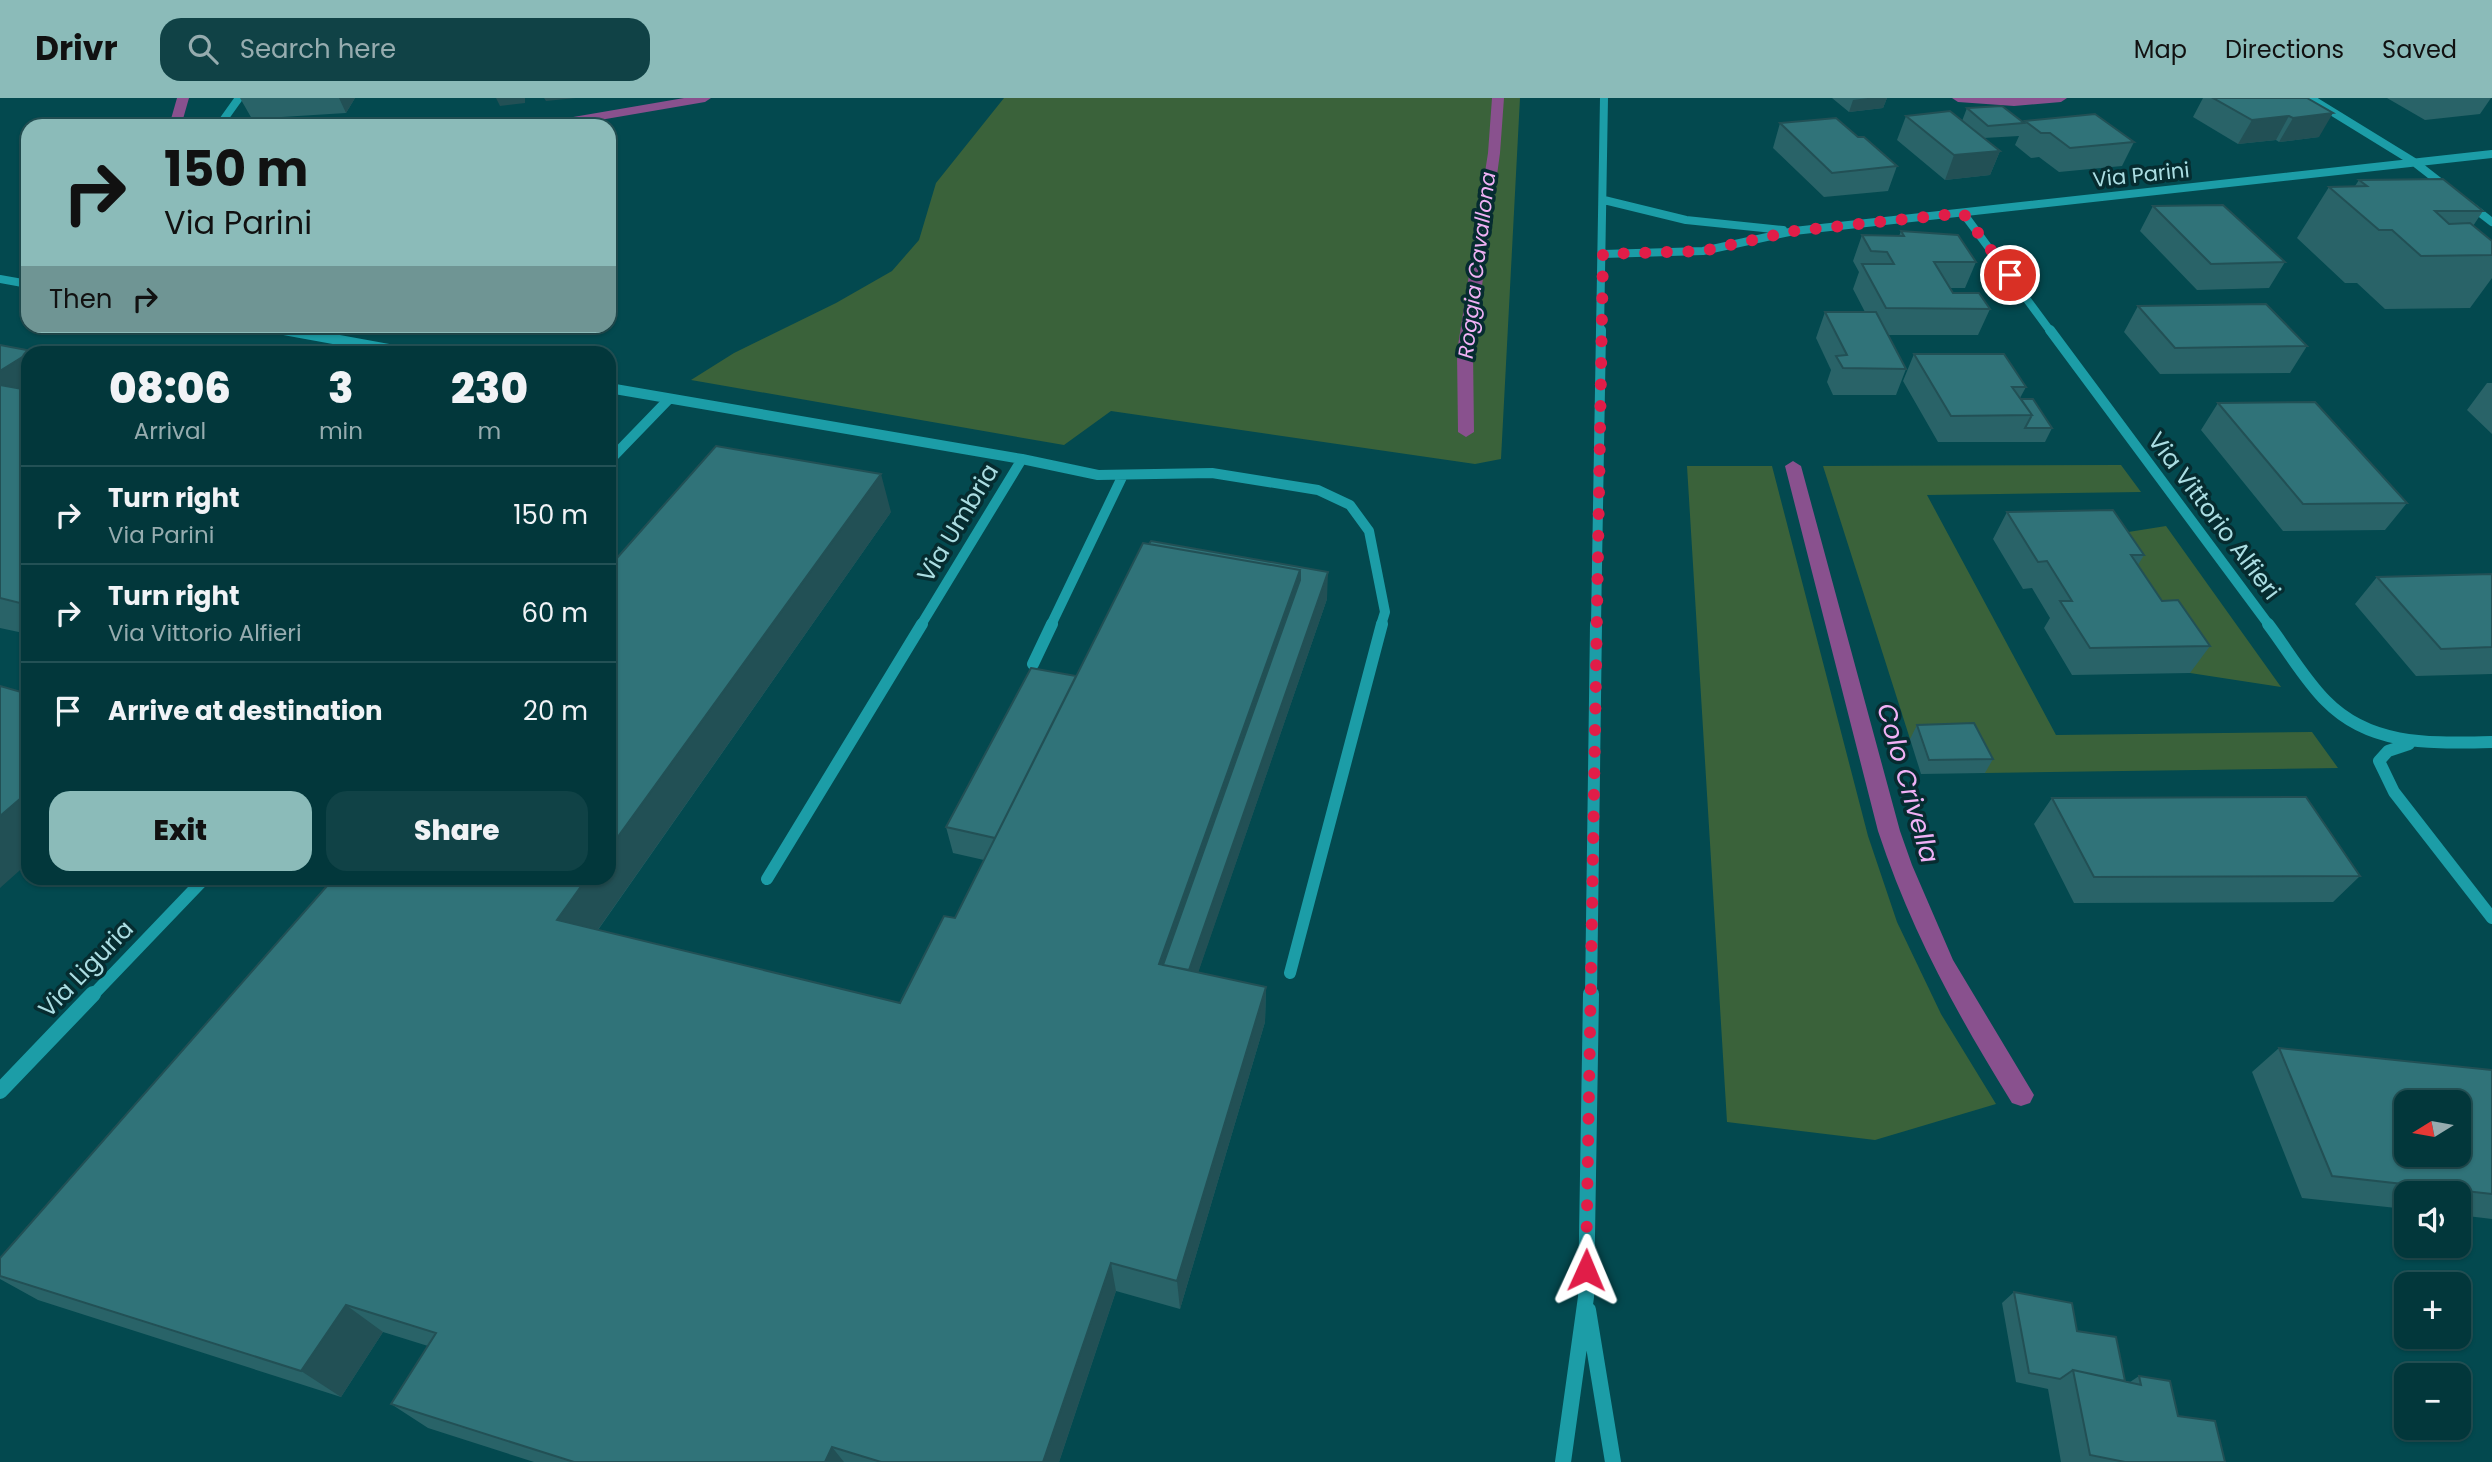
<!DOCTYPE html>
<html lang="en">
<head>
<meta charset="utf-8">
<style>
  body { margin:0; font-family:Poppins,sans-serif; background:#104246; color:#f1f3f6; height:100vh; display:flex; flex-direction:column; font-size:26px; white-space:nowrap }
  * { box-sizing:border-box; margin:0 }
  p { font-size:23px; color:#96acaf }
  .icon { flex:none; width:38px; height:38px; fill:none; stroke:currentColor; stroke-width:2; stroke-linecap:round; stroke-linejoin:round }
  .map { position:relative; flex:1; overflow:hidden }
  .panel { position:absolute; left:21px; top:248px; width:595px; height:539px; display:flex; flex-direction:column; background:#02373b; border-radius:21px; box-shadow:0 2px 5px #0004,0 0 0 2px #235155 }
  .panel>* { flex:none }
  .hud { position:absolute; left:21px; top:21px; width:595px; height:214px; border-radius:21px; box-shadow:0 2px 5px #0004,0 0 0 2px #235155; background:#8bbbb9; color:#111; overflow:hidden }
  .needle { width:46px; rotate:259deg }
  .tools { position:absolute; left:2394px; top:992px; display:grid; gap:14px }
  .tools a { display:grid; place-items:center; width:77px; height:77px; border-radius:14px; background:#02373b; box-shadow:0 2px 5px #0004,0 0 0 2px #235155; font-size:35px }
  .pin { position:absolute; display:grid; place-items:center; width:60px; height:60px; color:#fff; margin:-30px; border:4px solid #fff; border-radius:50%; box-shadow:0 2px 7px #0007 }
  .me { position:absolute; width:77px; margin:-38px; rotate:1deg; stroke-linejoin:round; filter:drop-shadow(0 0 5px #0008) }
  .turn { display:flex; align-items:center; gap:24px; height:147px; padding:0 28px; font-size:32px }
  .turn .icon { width:91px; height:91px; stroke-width:2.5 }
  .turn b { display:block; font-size:49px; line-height:60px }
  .then { display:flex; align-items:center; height:66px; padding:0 28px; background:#0003; gap:14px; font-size:26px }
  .eta { display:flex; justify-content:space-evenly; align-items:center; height:119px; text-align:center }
  .eta b { font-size:42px; font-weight:800; line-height:49px }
  .action { display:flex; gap:14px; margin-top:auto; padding:14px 28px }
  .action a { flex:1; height:80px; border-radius:21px; background:#8bbbb9; color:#111; font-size:28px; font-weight:800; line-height:80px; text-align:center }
  .action a+a { background:#104246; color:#f1f3f6 }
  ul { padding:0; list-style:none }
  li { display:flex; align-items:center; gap:21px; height:98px; padding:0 28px; border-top:2px solid #235155 }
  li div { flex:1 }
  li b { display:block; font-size:26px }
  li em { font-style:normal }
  header { display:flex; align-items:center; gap:42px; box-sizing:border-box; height:98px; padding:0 35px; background:#8bbbb9; color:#111 }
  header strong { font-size:33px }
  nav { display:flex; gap:38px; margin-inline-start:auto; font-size:24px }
  .search { width:490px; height:63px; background:#104246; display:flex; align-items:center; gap:18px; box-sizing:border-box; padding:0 24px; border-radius:21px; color:#96acaf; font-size:26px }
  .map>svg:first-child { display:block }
  .green { fill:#3a623a }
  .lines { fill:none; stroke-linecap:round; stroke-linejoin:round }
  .stream { fill:#89518e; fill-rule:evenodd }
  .minor-far3 { stroke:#1c9da7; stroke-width:8 }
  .minor-far2 { stroke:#1c9da7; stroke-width:10 }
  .minor-far1 { stroke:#1c9da7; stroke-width:12 }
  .minor { stroke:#1c9da7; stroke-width:16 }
  .wall { fill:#296368 }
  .shaded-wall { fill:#225055 }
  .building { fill:#307379; stroke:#225055; stroke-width:2; fill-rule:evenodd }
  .route { stroke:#e11d48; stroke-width:12; stroke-dasharray:0 21.6 }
  .labels { text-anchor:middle; stroke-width:7; stroke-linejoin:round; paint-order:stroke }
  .far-street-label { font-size:21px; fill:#abdde2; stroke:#062c30 }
  .far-water-label { font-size:21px; font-style:italic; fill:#f0b1f5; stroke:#062c30 }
  .street-label { font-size:24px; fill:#abdde2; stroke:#062c30 }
  .water-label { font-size:26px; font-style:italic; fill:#f0b1f5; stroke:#062c30 }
</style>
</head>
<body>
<header>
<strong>Drivr</strong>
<div class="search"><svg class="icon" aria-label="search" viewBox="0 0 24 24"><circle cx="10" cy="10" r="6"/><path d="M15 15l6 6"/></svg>Search here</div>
<nav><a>Map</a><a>Directions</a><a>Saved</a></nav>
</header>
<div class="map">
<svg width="2492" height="1364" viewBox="0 0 2492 1364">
  <rect width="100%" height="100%" fill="#03494f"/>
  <path class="green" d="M 1004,0 L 1520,0 L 1501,361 L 1475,366 L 1111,313 L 1064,347 L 691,282 L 734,255 L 836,205 L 892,173 L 919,142 L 936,85 Z
    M 2121,367 L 2141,394 L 1927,397 L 2056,637 L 2312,634 L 2338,670 L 1985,675 L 1966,639 L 1910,641 L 1823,368 Z
    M 1687,368 L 1772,368 L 1868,738 L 1897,824 L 1941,916 L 1996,1006 L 1875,1042 L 1727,1024 Z
    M 2166,428 L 2281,589 L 2190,575 L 2097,439 Z"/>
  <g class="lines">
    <path class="stream" d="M 177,0 L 189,0 L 181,28 L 169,28 Z
      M 684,0 L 711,0 L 705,4 L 565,28 L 538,28 L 544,24 Z
      M 1492,0 L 1504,0 L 1500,55 L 1473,254 L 1474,334 L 1466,339 L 1458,334 L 1457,254 L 1488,55 Z
      M 1952,0 L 2067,0 L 2061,4 L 2014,8 L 1958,4 Z
      M 1793,363 L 1801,368 L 1900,733 L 1912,767 L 1953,862 L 2034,997 L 2030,1005 L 2021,1008 L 2012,1005 C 1957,916 1911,833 1878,733 L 1785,368 Z"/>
    <path class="minor-far3" d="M 2310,0 L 2414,64 L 2450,92
      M 219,28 L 239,0
      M 1604,102 L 1686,122 L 1783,132
      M 2470,107 L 2492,124
      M 1963,115 L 2051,234
      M 1603,156 L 1703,153 L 1794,133 L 2492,56
      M 0,181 L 28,186
      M 262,228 L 293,234
      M 1600,234 L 1604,0"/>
    <path class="minor-far2" d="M 284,232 L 416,256
      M 2050,232 L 2269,527
      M 609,290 L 1022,361 L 921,527
      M 1022,361 L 1098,377 L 1212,375 L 1318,392 L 1350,407 L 1369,433 L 1385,514 L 1381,527
      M 609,363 L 669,301
      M 1051,527 L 1123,377
      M 1596,527 L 1601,232"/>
    <path class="minor-far1" d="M 2268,526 C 2287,551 2304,581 2326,603 C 2371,649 2433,645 2492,644
      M 1033,566 L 1052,526
      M 2409,646 L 2388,653 L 2379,663 L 2394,694 L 2492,820
      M 767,781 L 922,526
      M 1290,875 L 1382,526
      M 92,898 L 205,780
      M 1591,898 L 1596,526"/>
    <path class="minor" d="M 0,993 L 93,896
      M 1588,1212 L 1613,1364
      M 1563,1364 L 1586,1199 L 1591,896"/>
  </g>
  <path class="wall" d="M 240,0 L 355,0 L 346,15 L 252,21 Z
    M 1832,0 L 1887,0 L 1883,10 L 1849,14 Z
    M 2203,0 L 2307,0 L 2319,39 L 2279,44 L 2276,42 L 2238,46 L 2193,19 Z
    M 2387,0 L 2491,0 L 2480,16 L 2425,22 Z
    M 1967,10 L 2024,25 L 2025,23 L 2134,44 L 2122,68 L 2059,74 L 2039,59 L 2031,60 L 2015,47 L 2019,38 L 1984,40 L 2000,53 L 1990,77 L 1945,82 L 1897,42 L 1906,18 L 1962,23 Z
    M 1780,25 L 1858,39 L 1897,68 L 1888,93 L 1824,99 L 1773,50 Z
    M 2359,82 L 2483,113 L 2473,128 L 2492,143 L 2492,180 L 2470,210 L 2385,211 L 2357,185 L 2345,185 L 2297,140 L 2329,89 L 2355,88 Z
    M 2153,108 L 2285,164 L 2269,190 L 2197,192 L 2140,133 Z
    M 1901,133 L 1976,164 L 1965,190 L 1950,190 L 1953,195 L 1990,211 L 1978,237 L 1888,237 L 1906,271 L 1896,297 L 1833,297 L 1827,284 L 1831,272 L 1816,240 L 1825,214 L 1865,214 L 1853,191 L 1859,174 L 1853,163 L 1862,137 L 1899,138 Z
    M 2138,208 L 2307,248 L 2290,275 L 2160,276 L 2124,234 Z
    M 0,247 L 32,253 L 35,256 L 28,256 L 28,536 L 0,530 Z
    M 1914,256 L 2026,289 L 2020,300 L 2052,330 L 2045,344 L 1938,344 L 1903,283 Z
    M 2487,285 L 2492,285 L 2492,336 L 2467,312 Z
    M 2218,305 L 2407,405 L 2385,432 L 2283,433 L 2201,332 Z
    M 891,414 L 598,832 L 900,905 L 955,820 L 984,762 L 953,755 L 946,729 L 1076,578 L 1327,501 L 1198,874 L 1266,889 L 1265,924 L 1180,1211 L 1116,1193 L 1059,1364 L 534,1364 L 428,1330 L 391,1306 L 428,1248 L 383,1234 L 341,1299 L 38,1202 L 0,1181 L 0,1160 Z
    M 2007,414 L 2144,457 L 2138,467 L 2162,503 L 2210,548 L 2190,575 L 2072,577 L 2044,530 L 2050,520 L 2032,490 L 2023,491 L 1993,441 Z
    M 2492,476 L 2492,576 L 2416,578 L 2355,506 L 2377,479 Z
    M 1917,627 L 1993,661 L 1985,675 L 1921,676 L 1910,641 Z
    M 2052,700 L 2360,778 L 2333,804 L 2074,805 L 2034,726 Z
    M 2279,950 L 2492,972 L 2492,1121 L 2459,1117 L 2459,1096 L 2406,1096 L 2406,1111 L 2302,1100 L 2252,974 Z
    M 2014,1194 L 2077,1233 L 2125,1283 L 2130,1284 L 2139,1278 L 2225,1364 L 2061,1364 L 2048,1291 L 2016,1284 L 2002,1205 Z"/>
  <path class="shaded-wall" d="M 339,0 L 355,0 L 346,15 Z
    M 496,0 L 525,0 L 525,5 L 500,8 Z
    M 544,0 L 576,0 L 546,3 Z
    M 1868,0 L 1887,0 L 1883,10 L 1849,14 L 1853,2 Z
    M 2333,15 L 2319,39 L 2279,44 L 2293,20 Z
    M 2289,18 L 2276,42 L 2238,46 L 2252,22 Z
    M 2000,53 L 1990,77 L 1945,82 L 1954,57 Z
    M 32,253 L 35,256 L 28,256 L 28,311 L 0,304 L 0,273 Z
    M 881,376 L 891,414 L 580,857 L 557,822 L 587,780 L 609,780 L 609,751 Z
    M 1300,472 L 1299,509 L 1170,878 L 1159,866 Z
    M 1328,474 L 1327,501 L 1187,907 L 1185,882 Z
    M 28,694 L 28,765 L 0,790 L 0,718 Z
    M 1266,889 L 1265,924 L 1180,1211 L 1177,1183 Z
    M 1111,1165 L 1116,1193 L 1059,1364 L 1043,1364 Z
    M 346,1207 L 383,1234 L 341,1299 L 301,1273 Z
    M 832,1349 L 844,1364 L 825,1364 Z"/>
  <path class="building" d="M 2213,0 L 2307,0 L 2333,15 L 2293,20 L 2289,18 L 2252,22 Z
    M 2002,8 L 2024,25 L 1988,28 L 1967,10 Z
    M 1950,13 L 2000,53 L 1954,57 L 1906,18 Z
    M 2095,16 L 2134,44 L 2070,50 L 2050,35 L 2041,35 L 2025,23 Z
    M 1836,20 L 1858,39 L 1864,39 L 1897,68 L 1832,75 L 1780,25 Z
    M 2443,81 L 2483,113 L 2435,113 L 2449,126 L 2470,125 L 2492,143 L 2492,157 L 2421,158 L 2392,132 L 2379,132 L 2329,89 L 2367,88 L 2359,82 Z
    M 2223,107 L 2285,164 L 2211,166 L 2153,108 Z
    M 1901,133 L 1958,137 L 1976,164 L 1934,164 L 1953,195 L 1979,195 L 1990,211 L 1886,210 L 1862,166 L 1894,166 L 1887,154 L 1871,153 L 1862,137 L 1904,138 Z
    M 2266,206 L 2307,248 L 2175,250 L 2138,208 Z
    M 1825,214 L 1876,214 L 1906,271 L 1843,270 L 1836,258 L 1847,257 Z
    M 0,247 L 32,253 L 0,273 Z
    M 1914,256 L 2004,256 L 2026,289 L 2012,289 L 2032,317 L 1951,318 Z
    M 0,287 L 28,292 L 28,507 L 0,500 Z
    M 2021,301 L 2033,301 L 2052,330 L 2025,330 L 2032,317 Z
    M 2315,304 L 2407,405 L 2303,406 L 2218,305 Z
    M 716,348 L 881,376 L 609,751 L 609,469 Z
    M 2113,412 L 2144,457 L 2131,457 L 2162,503 L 2178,502 L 2210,548 L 2090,550 L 2060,503 L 2072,503 L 2047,463 L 2038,464 L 2007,414 Z
    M 1151,443 L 1328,474 L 1189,872 L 1163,867 L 1300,482 L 1300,472 L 1149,446 Z
    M 1143,445 L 1300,472 L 1159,866 L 1266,889 L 1177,1183 L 1111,1165 L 1043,1364 L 881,1364 L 832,1349 L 825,1364 L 574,1364 L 391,1306 L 436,1235 L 346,1207 L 301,1273 L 0,1178 L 0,1160 L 334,780 L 587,780 L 557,822 L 900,905 L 944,818 L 955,820 Z
    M 2492,476 L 2492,549 L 2441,551 L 2377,479 Z
    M 1031,570 L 1076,578 L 995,740 L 946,729 Z
    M 0,588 L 28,596 L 28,694 L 0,718 Z
    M 1974,625 L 1993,661 L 1929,662 L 1917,627 Z
    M 2306,699 L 2360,778 L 2094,779 L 2052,700 Z
    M 2279,950 L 2492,972 L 2492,1096 L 2332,1078 ZM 2406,1004 L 2459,1004 L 2459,1057 L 2406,1057 Z
    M 2014,1194 L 2072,1205 L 2077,1233 L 2116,1239 L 2125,1283 L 2073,1272 L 2060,1281 L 2029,1275 Z
    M 2073,1272 L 2141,1287 L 2139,1278 L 2170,1283 L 2178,1318 L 2215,1323 L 2225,1364 L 2125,1364 L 2090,1357 Z"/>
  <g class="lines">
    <path class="route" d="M 1586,1172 L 1603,156 L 1703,153 L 1794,133 L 1963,115 L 2010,177"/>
  </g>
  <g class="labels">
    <g class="far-street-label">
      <text transform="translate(2141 77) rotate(-6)" y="7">Via Parini</text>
    </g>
    <g class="far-water-label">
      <text transform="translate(1477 167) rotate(-83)" y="7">Roggia Cavallona</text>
    </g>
    <g class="street-label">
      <text transform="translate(2214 418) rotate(53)" y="8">Via Vittorio Alfieri</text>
      <text transform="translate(958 425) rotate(-59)" y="8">Via Umbria</text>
      <text transform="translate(86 871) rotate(-46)" y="8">Via Liguria</text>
    </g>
    <g class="water-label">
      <text transform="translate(1908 685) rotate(74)" y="9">Colo Crivella</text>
    </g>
  </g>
</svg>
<div class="tools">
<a><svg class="needle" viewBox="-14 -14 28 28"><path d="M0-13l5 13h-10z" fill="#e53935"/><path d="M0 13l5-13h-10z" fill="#96acaf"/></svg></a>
<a><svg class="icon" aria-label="sound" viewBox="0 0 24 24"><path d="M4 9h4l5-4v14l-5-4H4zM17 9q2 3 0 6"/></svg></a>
<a>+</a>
<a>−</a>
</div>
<div class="pin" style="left:2010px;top:177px;background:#d93025"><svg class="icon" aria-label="arrive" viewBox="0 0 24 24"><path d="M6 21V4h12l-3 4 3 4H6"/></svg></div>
<svg class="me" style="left:1586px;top:1172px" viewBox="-20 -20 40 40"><path d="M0-17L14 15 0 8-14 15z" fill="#e11d48" stroke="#fff" stroke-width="4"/></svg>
<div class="hud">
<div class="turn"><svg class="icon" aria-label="right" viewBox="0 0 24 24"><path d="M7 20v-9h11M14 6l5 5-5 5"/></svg><div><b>150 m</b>Via Parini</div></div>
<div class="then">Then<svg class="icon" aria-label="right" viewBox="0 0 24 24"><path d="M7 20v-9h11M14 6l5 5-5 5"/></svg></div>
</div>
<section class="panel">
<div class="eta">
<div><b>08:06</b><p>Arrival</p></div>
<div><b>3</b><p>min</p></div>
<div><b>230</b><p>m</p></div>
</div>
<ul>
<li><svg class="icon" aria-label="right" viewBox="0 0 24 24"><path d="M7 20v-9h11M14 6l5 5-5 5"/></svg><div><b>Turn right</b><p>Via Parini</p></div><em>150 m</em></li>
<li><svg class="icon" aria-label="right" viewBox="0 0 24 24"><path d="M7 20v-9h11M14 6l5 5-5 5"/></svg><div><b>Turn right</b><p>Via Vittorio Alfieri</p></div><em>60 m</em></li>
<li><svg class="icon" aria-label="arrive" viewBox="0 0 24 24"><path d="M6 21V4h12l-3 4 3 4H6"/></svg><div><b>Arrive at destination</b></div><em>20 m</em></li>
</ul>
<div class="action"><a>Exit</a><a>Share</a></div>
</section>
</div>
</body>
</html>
